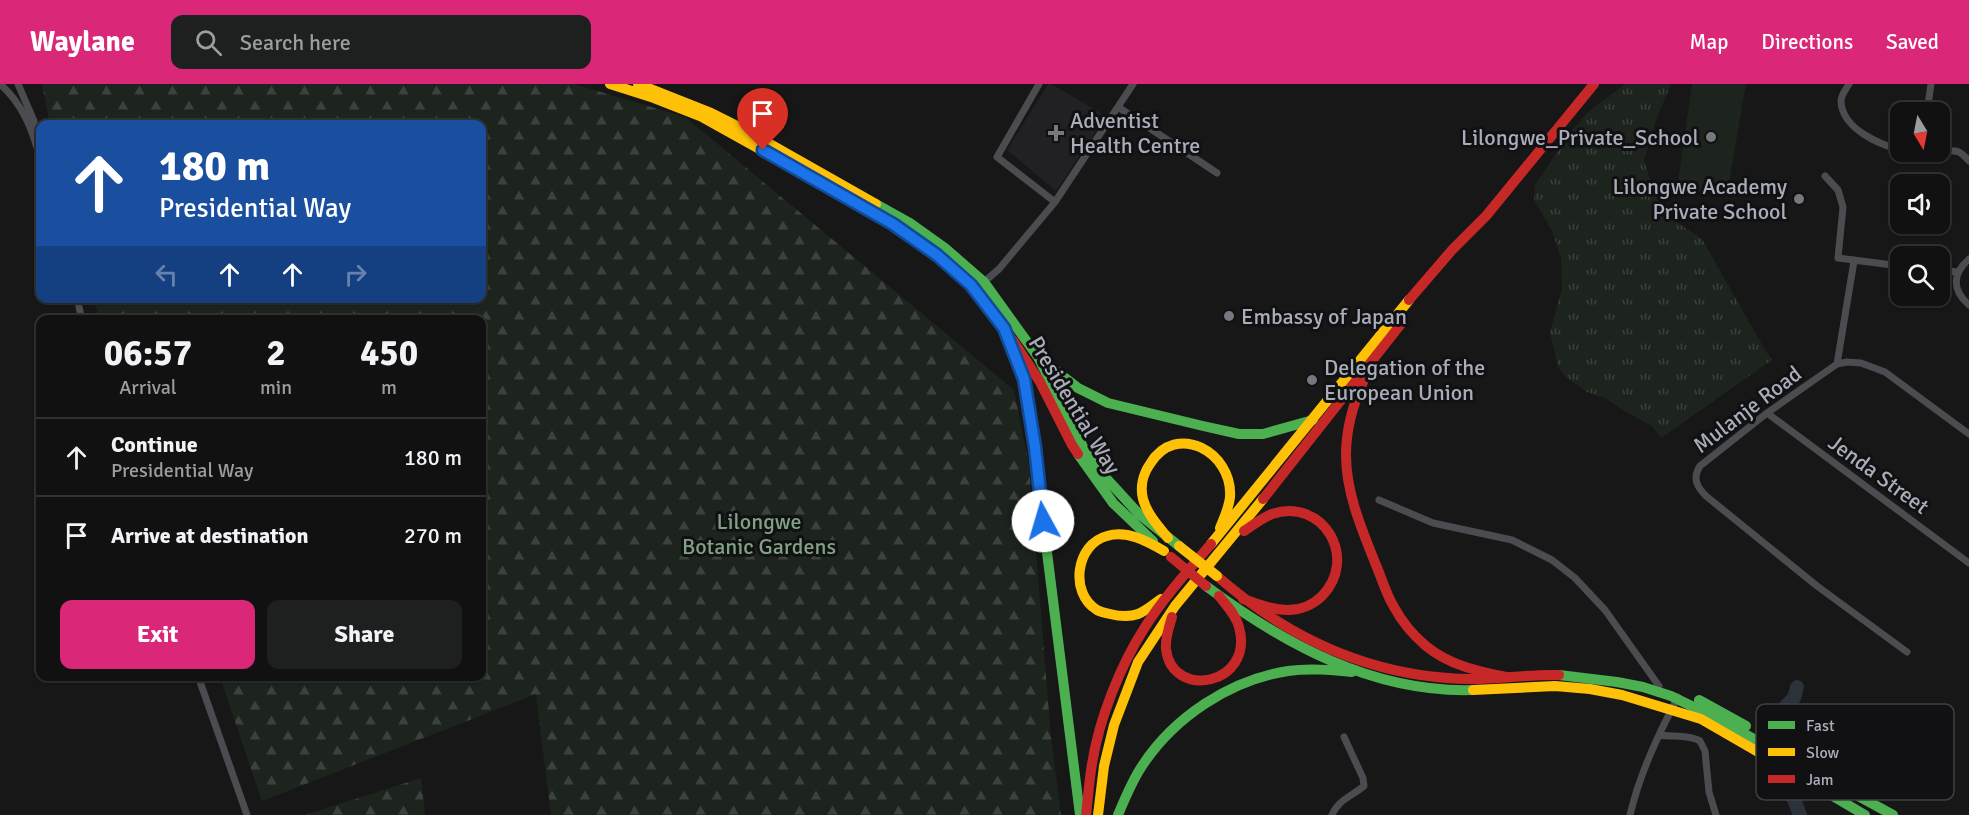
<!DOCTYPE html>
<html lang="en">
<head>
<meta charset="utf-8">
<style>
  body { margin:0; font-family:Signika,sans-serif; background:#1e1f1f; color:#f1f3f6; height:100vh; display:flex; flex-direction:column; font-size:22px; white-space:nowrap }
  * { box-sizing:border-box; margin:0 }
  p { font-size:20px; color:#9c9d9f }
  .icon { flex:none; width:33px; height:33px; fill:none; stroke:currentColor; stroke-width:2; stroke-linecap:round; stroke-linejoin:round }
  .map { position:relative; flex:1; overflow:hidden }
  .panel { position:absolute; left:36px; top:231px; width:450px; height:366px; display:flex; flex-direction:column; background:#111; border-radius:12px; box-shadow:0 2px 4px #0004,0 0 0 2px #303131 }
  .panel>* { flex:none }
  .top-card { position:absolute; left:36px; top:36px; width:450px; height:183px; border-radius:12px; box-shadow:0 2px 4px #0004,0 0 0 2px #303131; background:#1a4fa0; color:#fff; overflow:hidden }
  .needle { width:39px; rotate:170deg }
  .fabs { position:absolute; left:1890px; top:18px; display:grid; gap:12px }
  .fabs a { display:grid; place-items:center; width:60px; height:60px; border-radius:12px; background:#111; box-shadow:0 2px 4px #0004,0 0 0 2px #303131; font-size:30px }
  .pin { position:absolute; display:grid; place-items:center; width:51px; height:51px; color:#fff; margin:-62px -26px; border-radius:50% 50% 50% 0; rotate:-45deg; box-shadow:0 0 6px #0007 }
  .pin .icon { rotate:45deg }
  .me { position:absolute; width:66px; margin:-33px; rotate:354deg; stroke-linejoin:round; filter:drop-shadow(0 0 4px #0008) }
  .turn { display:flex; align-items:center; gap:21px; height:126px; padding:0 24px; font-size:27px }
  .turn .icon { width:78px; height:78px; stroke-width:2.5 }
  .turn b { display:block; font-size:42px; line-height:51px }
  .lanes { display:flex; align-items:center; height:57px; padding:0 24px; background:#0003; justify-content:center; gap:30px; direction:ltr }
  .lanes .off { opacity:.35 }
  .eta { display:flex; justify-content:space-evenly; align-items:center; height:102px; text-align:center }
  .eta b { font-size:36px; font-weight:700; line-height:42px }
  .action { display:flex; gap:12px; margin-top:auto; padding:12px 24px }
  .action a { flex:1; height:69px; border-radius:12px; background:#db2777; color:#fff; font-size:24px; font-weight:700; line-height:69px; text-align:center }
  .action a+a { background:#1e1f1f; color:#f1f3f6 }
  ul { padding:0; list-style:none }
  li { display:flex; align-items:center; gap:18px; height:78px; padding:0 24px; border-top:2px solid #303131 }
  li div { flex:1 }
  li b { display:block; font-size:22px }
  li em { font-style:normal }
  header { display:flex; align-items:center; gap:36px; box-sizing:border-box; height:84px; padding:0 30px; background:#db2777; color:#fff }
  header strong { font-size:28px }
  nav { display:flex; gap:33px; margin-inline-start:auto; font-size:21px }
  .search { width:420px; height:54px; background:#1e1f1f; display:flex; align-items:center; gap:15px; box-sizing:border-box; padding:0 21px; border-radius:12px; color:#9c9d9f; font-size:22px }
  .map>svg:first-child { display:block }
  .built { fill:#212123 }
  .grass { fill:url(#grass-tufts) }
  .forest { fill:url(#forest-firs) }
  .pitch { fill:#1d241e }
  .lines { fill:none; stroke-linecap:round; stroke-linejoin:round }
  .river { stroke:#2b3239; stroke-width:14 }
  .street { stroke:#4b4c50; stroke-width:7 }
  .fast { stroke:#4caf50; stroke-width:10 }
  .slow { stroke:#ffc107; stroke-width:10 }
  .jam { stroke:#c62828; stroke-width:10 }
  .slow-bridge { stroke:#ffc107; stroke-width:10 }
  .jam-bridge { stroke:#c62828; stroke-width:10 }
  .route-casing { stroke:#114b97; stroke-width:15 }
  .route { stroke:#1a73e8; stroke-width:10 }
  .poi-dot { fill:#767880; stroke:#111113; stroke-width:2 }
  .labels { text-anchor:middle; stroke-width:6; stroke-linejoin:round; paint-order:stroke }
  .poi-label { font-size:22px; fill:#a9adb8; stroke:#111113; text-anchor:start }
  .street-label { font-size:22px; fill:#a9adb8; stroke:#111113 }
  .park-label { font-size:22px; fill:#80a283; stroke:#111113 }
  .key { fill:#111113; stroke:#3f4045; stroke-width:1.5 }
  .key-label { font-size:16px; fill:#a9adb8 }
</style>
</head>
<body>
<header>
<strong>Waylane</strong>
<div class="search"><svg class="icon" aria-label="search" viewBox="0 0 24 24"><circle cx="10" cy="10" r="6"/><path d="M15 15l6 6"/></svg>Search here</div>
<nav><a>Map</a><a>Directions</a><a>Saved</a></nav>
</header>
<div class="map">
<svg width="1969" height="731" viewBox="0 0 1969 731">
  <defs>
    <pattern id="grass-tufts" width="24" height="20" patternUnits="userSpaceOnUse" patternTransform="scale(1.5)"><rect width="24" height="20" fill="#1d241e"/><path d="M3 7l-1-3M5 7V3M7 7l1-3M15 17l-1-3M17 17v-4M19 17l1-3" fill="none" stroke="#3b413d"/></pattern>
    <pattern id="forest-firs" width="22" height="20" patternUnits="userSpaceOnUse" patternTransform="scale(1.5)"><rect width="22" height="20" fill="#1d241e"/><path d="M5 1l3.5 6h-7zM16 11l3.5 6h-7z" fill="#3b413d"/></pattern>
  </defs>
  <rect width="100%" height="100%" fill="#171717"/>
  <path class="built" d="M 1048,0 L 1051,0 L 1106,32 L 1056,107 L 1007,66 Z"/>
  <path class="grass" d="M 1625,0 L 1671,0 L 1656,36 L 1644,76 L 1654,108 L 1666,131 L 1702,155 L 1765,266 L 1772,276 L 1661,354 L 1652,342 L 1623,326 L 1605,314 L 1587,308 L 1566,293 L 1558,283 L 1550,248 L 1562,205 L 1561,174 L 1552,147 L 1534,116 L 1535,101 L 1571,48 L 1589,27 Z"/>
  <path class="forest" d="M 42,0 L 574,0 L 685,33 L 1014,306 L 1029,381 L 1051,653 L 1061,731 L 551,731 L 536,610 L 262,717 L 220,593 L 482,592 L 482,236 L 100,235 L 93,215 L 482,214 L 482,40 L 50,40 Z
    M 421,694 L 425,731 L 305,731 Z"/>
  <path class="pitch" d="M 1692,0 L 1746,0 L 1727,111 L 1677,105 Z"/>
  <g class="lines">
    <path class="river" d="M 1784,632 L 1784,624 L 1794,614 L 1797,603
      M 1781,648 L 1782,644
      M 1774,695 L 1777,701 L 1793,713 L 1800,731"/>
    <path class="street" d="M 0,0 C 22,19 34,48 40,76
      M 18,0 L 34,37 L 35,53
      M 1039,0 L 997,73 L 1055,118
      M 1849,0 C 1846,5 1841,11 1841,17 C 1842,45 1879,60 1900,66
      M 1118,23 L 1217,89
      M 1927,28 L 1931,0
      M 1940,67 C 1955,67 1958,64 1969,77
      M 1825,92 L 1838,106 L 1843,123 L 1838,174 L 1900,182
      M 1969,175 C 1952,190 1952,206 1969,221
      M 1940,186 L 1957,188
      M 984,198 L 999,185 L 1055,118 L 1133,0
      M 77,214 L 82,236
      M 1837,280 L 1854,177
      M 1767,329 L 1969,479
      M 1379,416 L 1433,439 L 1512,456 L 1552,476 L 1575,494 L 1605,526 L 1659,602
      M 1907,568 L 1817,502 L 1706,412 C 1697,403 1692,394 1700,382 L 1767,329 L 1837,280 L 1847,278 L 1861,279 L 1885,288 L 1969,350
      M 198,592 L 247,731
      M 1659,651 C 1672,653 1690,651 1700,657 L 1705,667 L 1709,708 L 1716,731
      M 1332,731 C 1338,716 1352,712 1364,702 L 1363,694 L 1344,653
      M 1630,731 C 1640,689 1658,651 1678,613"/>
    <path class="fast" d="M 876,120 L 910,139 L 945,164 L 984,198 L 1038,273 L 1084,365 L 1105,393 L 1139,430 L 1179,462
      M 1003,244 L 1024,295 L 1028,317 L 1080,731
      M 1038,273 L 1078,304 L 1108,319 L 1203,342 L 1239,350 L 1263,350 L 1313,336
      M 1078,370 L 1113,419 L 1153,457
      M 1206,502 C 1284,560 1373,609 1473,606
      M 1559,591 L 1617,598 L 1643,603 L 1671,612 L 1710,631 L 1893,731
      M 1699,616 L 1746,642
      M 1765,672 L 1865,731
      M 1118,731 C 1125,714 1132,697 1142,682 C 1174,633 1230,596 1288,587 C 1309,584 1331,586 1352,588"/>
    <path class="slow" d="M 610,0 L 654,14 L 700,32 L 860,121
      M 638,0 L 711,29 L 747,47 L 876,120
      M 1168,454 C 1159,443 1147,430 1143,415 C 1140,403 1143,390 1150,380 C 1176,337 1233,368 1230,413 C 1229,424 1224,434 1220,444
      M 1211,460 L 1409,216
      M 1161,515 C 1154,520 1146,527 1138,530 C 1130,533 1118,532 1110,530 C 1106,529 1100,528 1097,526 C 1069,509 1076,460 1107,452 C 1127,446 1147,457 1164,467
      M 1473,606 L 1555,602 L 1590,605 L 1622,611 L 1701,635 L 1765,672
      M 1098,731 L 1104,682 L 1114,641 L 1138,578 L 1175,522 L 1263,415"/>
    <path class="jam" d="M 860,121 L 893,140 L 937,171 L 971,201 L 1014,258 L 1040,298 L 1072,361 L 1078,370
      M 1409,216 L 1452,166 L 1486,132 L 1594,0
      M 1364,296 C 1353,320 1346,345 1346,371 C 1346,409 1362,446 1376,481 C 1382,495 1386,510 1394,523 C 1402,538 1413,551 1426,562 C 1449,581 1477,587 1506,593
      M 1263,415 L 1401,240
      M 1217,492 C 1290,556 1373,594 1472,595 C 1501,595 1530,590 1559,591
      M 1243,515 C 1258,520 1272,526 1288,526 C 1300,526 1313,521 1322,512 C 1359,474 1323,413 1272,430 C 1262,434 1253,441 1244,447
      M 1172,533 C 1169,543 1165,554 1166,565 C 1172,617 1255,601 1239,543 C 1236,531 1226,521 1219,512
      M 1086,731 C 1088,714 1089,697 1092,680 C 1099,635 1120,582 1145,543 C 1164,513 1188,487 1211,460"/>
    <path class="slow-bridge" d="M 1179,462 L 1217,492"/>
    <path class="jam-bridge" d="M 1171,473 L 1206,502"/>
  </g>
  <g class="lines">
    <g class="route-casing">
      <path id="route" d="M 763,66 L 893,140 L 937,171 L 971,201 L 1004,244 L 1024,295 L 1035,363 L 1043,437"/>
    </g>
    <use href="#route" class="route"/>
  </g>
  <g class="poi-dot">
    <path d="M1053 40h6v6h6v6h-6v6h-6v-6h-6v-6h6z"/>
    <circle cx="1711" cy="53" r="6"/>
    <circle cx="1799" cy="115" r="6"/>
    <circle cx="1229" cy="232" r="6"/>
    <circle cx="1312" cy="296" r="6"/>
  </g>
  <g class="labels">
    <g class="poi-label">
      <text x="1070" y="44">Adventist<tspan x="1070" dy="25">Health Centre</tspan></text>
      <text x="1699" y="61" text-anchor="end">Lilongwe_Private_School</text>
      <text x="1787" y="110" text-anchor="end">Lilongwe Academy<tspan x="1787" dy="25">Private School</tspan></text>
      <text x="1241" y="240">Embassy of Japan</text>
      <text x="1324" y="291">Delegation of the<tspan x="1324" dy="25">European Union</tspan></text>
    </g>
    <g class="street-label">
      <text transform="translate(1075 321) rotate(59)" y="8">Presidential Way</text>
      <text transform="translate(1747 325) rotate(-37)" y="8">Mulanje Road</text>
      <text transform="translate(1879 390) rotate(36)" y="8">Jenda Street</text>
    </g>
    <g class="park-label">
      <text x="759" y="445">Lilongwe<tspan x="759" dy="25">Botanic Gardens</tspan></text>
    </g>
  </g>
  <rect x="1756" y="620" width="198" height="96" rx="9" class="key"/>
  <rect x="1768" y="637" width="27" height="8" fill="#4caf50"/>
  <rect x="1768" y="664" width="27" height="8" fill="#ffc107"/>
  <rect x="1768" y="691" width="27" height="8" fill="#c62828"/>
  <g class="key-label">
    <text x="1806" y="647">Fast</text>
    <text x="1806" y="674">Slow</text>
    <text x="1806" y="701">Jam</text>
  </g>
</svg>
<div class="fabs">
<a><svg class="needle" viewBox="-14 -14 28 28"><path d="M0-13l5 13h-10z" fill="#e53935"/><path d="M0 13l5-13h-10z" fill="#9c9d9f"/></svg></a>
<a><svg class="icon" aria-label="sound" viewBox="0 0 24 24"><path d="M4 9h4l5-4v14l-5-4H4zM17 9q2 3 0 6"/></svg></a>
<a><svg class="icon" aria-label="search" viewBox="0 0 24 24"><circle cx="10" cy="10" r="6"/><path d="M15 15l6 6"/></svg></a>
</div>
<div class="pin" style="left:763px;top:66px;background:#d93025"><svg class="icon" aria-label="arrive" viewBox="0 0 24 24"><path d="M6 21V4h12l-3 4 3 4H6"/></svg></div>
<svg class="me" style="left:1043px;top:437px" viewBox="-20 -20 40 40"><circle r="19" fill="#fff"/><path d="M0-13L10 11 0 6-10 11z" fill="#1a73e8"/></svg>
<div class="top-card">
<div class="turn"><svg class="icon" aria-label="ahead" viewBox="0 0 24 24"><path d="M12 20V5M6 11l6-6 6 6"/></svg><div><b>180 m</b>Presidential Way</div></div>
<div class="lanes"><svg class="icon off" aria-label="left" viewBox="0 0 24 24"><path d="M17 20v-9H6M10 6l-5 5 5 5"/></svg><svg class="icon" aria-label="ahead" viewBox="0 0 24 24"><path d="M12 20V5M6 11l6-6 6 6"/></svg><svg class="icon" aria-label="ahead" viewBox="0 0 24 24"><path d="M12 20V5M6 11l6-6 6 6"/></svg><svg class="icon off" aria-label="right" viewBox="0 0 24 24"><path d="M7 20v-9h11M14 6l5 5-5 5"/></svg></div>
</div>
<section class="panel">
<div class="eta">
<div><b>06:57</b><p>Arrival</p></div>
<div><b>2</b><p>min</p></div>
<div><b>450</b><p>m</p></div>
</div>
<ul>
<li><svg class="icon" aria-label="ahead" viewBox="0 0 24 24"><path d="M12 20V5M6 11l6-6 6 6"/></svg><div><b>Continue</b><p>Presidential Way</p></div><em>180 m</em></li>
<li><svg class="icon" aria-label="arrive" viewBox="0 0 24 24"><path d="M6 21V4h12l-3 4 3 4H6"/></svg><div><b>Arrive at destination</b></div><em>270 m</em></li>
</ul>
<div class="action"><a>Exit</a><a>Share</a></div>
</section>
</div>
</body>
</html>
